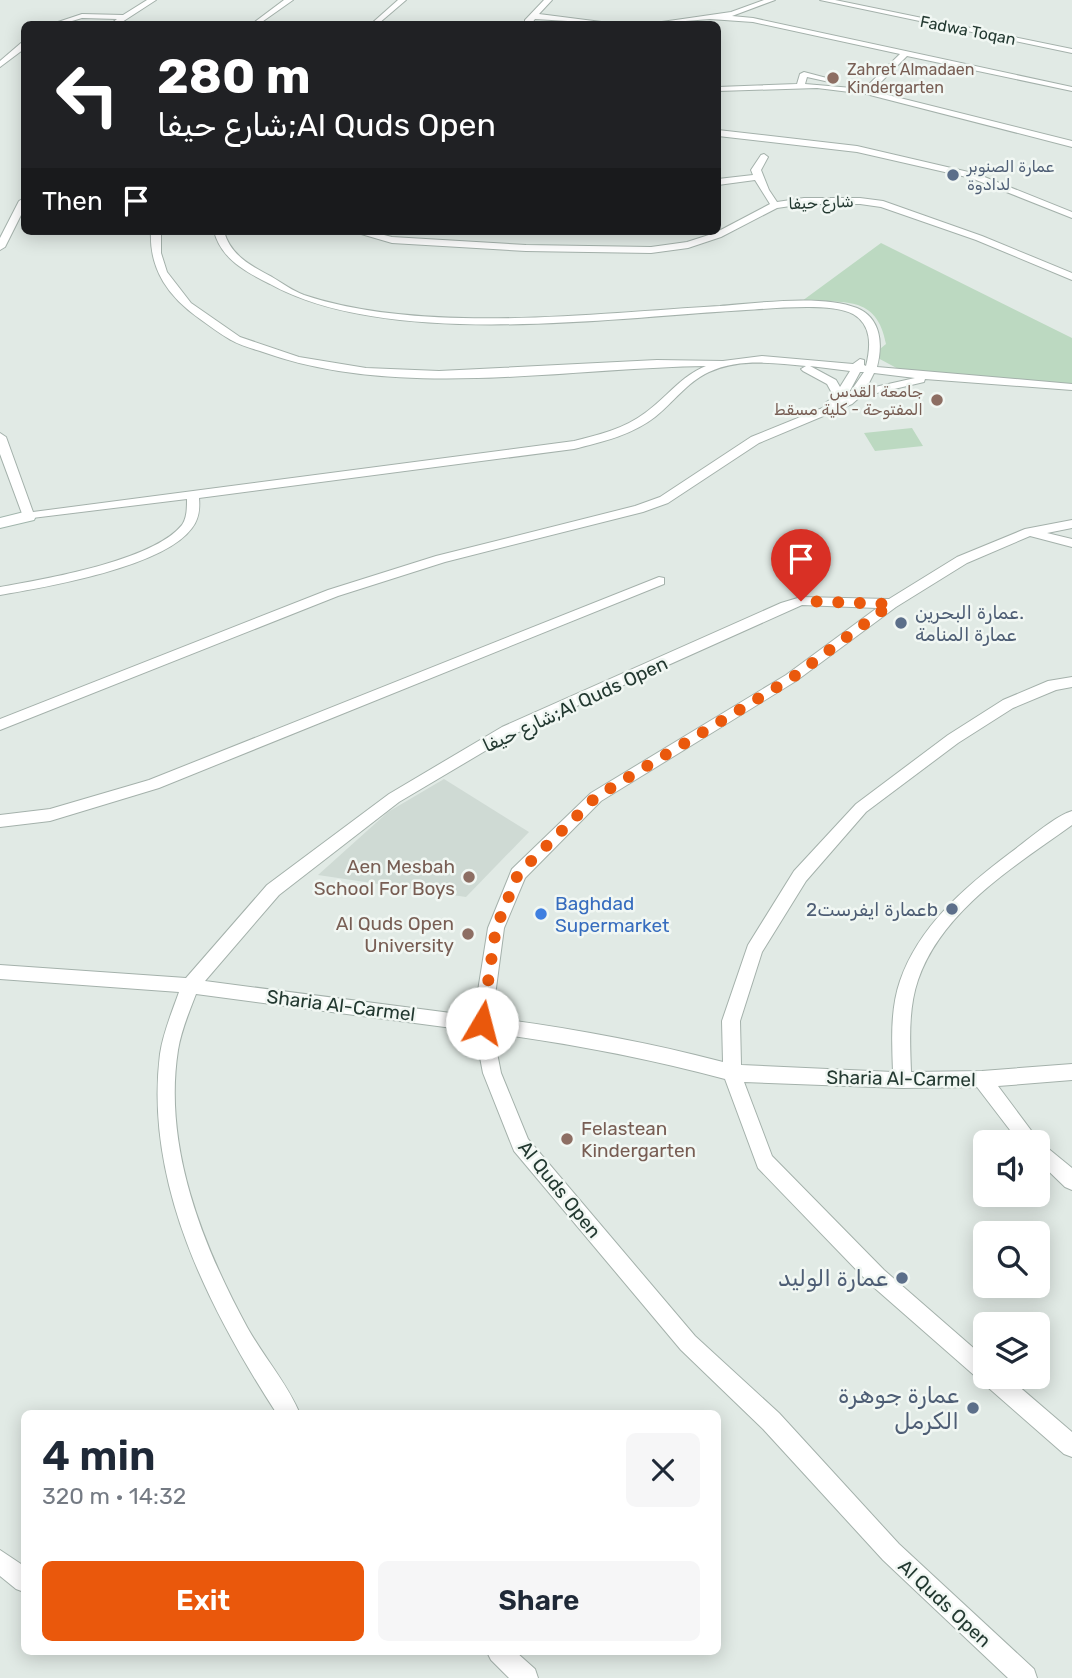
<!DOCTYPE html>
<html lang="en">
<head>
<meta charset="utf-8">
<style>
  body { margin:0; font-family:Rubik,Cairo,sans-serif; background:#f6f6f7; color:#1f2937; height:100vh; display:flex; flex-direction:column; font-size:26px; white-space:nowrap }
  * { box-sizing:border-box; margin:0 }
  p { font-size:23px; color:#747a83 }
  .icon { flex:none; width:38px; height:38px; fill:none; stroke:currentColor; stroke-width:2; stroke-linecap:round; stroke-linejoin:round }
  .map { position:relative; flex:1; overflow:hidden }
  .drawer { position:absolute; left:21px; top:1410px; width:700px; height:245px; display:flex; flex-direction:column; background:#fff; border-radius:10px; box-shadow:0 4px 18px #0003 }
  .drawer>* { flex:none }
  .banner { position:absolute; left:21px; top:21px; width:700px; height:214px; border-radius:10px; box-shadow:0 4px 18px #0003; background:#202124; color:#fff; overflow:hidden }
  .tools { position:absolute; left:973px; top:1130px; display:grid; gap:14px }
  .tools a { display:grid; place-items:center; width:77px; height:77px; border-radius:10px; background:#fff; box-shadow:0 4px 18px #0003; font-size:35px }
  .pin { position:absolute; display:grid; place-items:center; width:60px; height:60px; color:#fff; margin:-72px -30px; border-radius:50% 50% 50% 0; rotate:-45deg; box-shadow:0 0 7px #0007 }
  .pin .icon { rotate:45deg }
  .me { position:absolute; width:77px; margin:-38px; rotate:8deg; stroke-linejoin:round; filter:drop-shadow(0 0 5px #0008) }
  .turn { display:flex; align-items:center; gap:24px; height:147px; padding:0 21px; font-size:32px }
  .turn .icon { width:91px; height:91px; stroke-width:2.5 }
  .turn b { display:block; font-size:49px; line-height:60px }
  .then { display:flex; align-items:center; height:66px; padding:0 21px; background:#0003; gap:14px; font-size:26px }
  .round { display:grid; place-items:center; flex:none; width:74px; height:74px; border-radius:10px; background:#f6f6f7 }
  .summary { display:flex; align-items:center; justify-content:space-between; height:119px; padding:0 21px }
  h1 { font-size:42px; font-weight:600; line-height:52px }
  .cta { display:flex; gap:14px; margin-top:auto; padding:14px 21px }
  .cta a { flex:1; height:80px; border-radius:10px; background:#ea580c; color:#fff; font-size:28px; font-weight:600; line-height:80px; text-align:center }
  .cta a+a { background:#f6f6f7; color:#1f2937 }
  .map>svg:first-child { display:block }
  .built { fill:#cfdad4 }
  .green { fill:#bcd9c1 }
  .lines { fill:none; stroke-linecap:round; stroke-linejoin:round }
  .street-casing { stroke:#a4b1ab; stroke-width:2 }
  .secondary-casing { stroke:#a1b5ac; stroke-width:2 }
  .street { fill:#fff; fill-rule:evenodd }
  .secondary { fill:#fff; fill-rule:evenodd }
  .route { stroke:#ea580c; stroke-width:12; stroke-dasharray:0 21.6 }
  .education-dot { fill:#8d6e63; stroke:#f1f7f3; stroke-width:2.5 }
  .service-dot { fill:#5c6f8a; stroke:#f1f7f3; stroke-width:2.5 }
  .shop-dot { fill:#3f7fe0; stroke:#f1f7f3; stroke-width:2.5 }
  .labels { text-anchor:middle; stroke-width:5; stroke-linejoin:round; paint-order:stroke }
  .far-street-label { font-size:16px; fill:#233931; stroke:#f1f7f3 }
  .far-education-label { font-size:16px; fill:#785e54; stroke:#f1f7f3; text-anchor:start }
  .far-service-label { font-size:16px; fill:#4e5e75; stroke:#f1f7f3; text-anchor:start }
  .service-label { font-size:19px; fill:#4e5e75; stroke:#f1f7f3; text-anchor:start }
  .street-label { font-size:19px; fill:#233931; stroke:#f1f7f3 }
  .education-label { font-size:19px; fill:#785e54; stroke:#f1f7f3; text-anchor:end }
  .shop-label { font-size:19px; fill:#366cbe; stroke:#f1f7f3; text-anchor:start }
  .near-service-label { font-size:23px; fill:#4e5e75; stroke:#f1f7f3; text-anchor:end }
</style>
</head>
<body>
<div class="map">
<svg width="1072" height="1678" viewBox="0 0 1072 1678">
  <rect width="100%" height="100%" fill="#e1eae5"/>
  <path class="built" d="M 444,779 L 529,832 L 466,897 L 318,875 L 388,812 Z"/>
  <path class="green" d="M 881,243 L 1072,338 L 1072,387 L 904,372 L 876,357 L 875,353 L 886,344 C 877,294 843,303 802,301 Z
    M 912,428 L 923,446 L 875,451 L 864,433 Z"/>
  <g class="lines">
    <g class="street-casing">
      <path id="street" d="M 147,0 L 156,0 L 119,24 L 112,23 L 117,19 L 82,18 L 62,24 L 52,24 L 82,14 L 123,15 Z
        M 284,0 L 293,0 L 259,24 L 252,24 Z
        M 398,0 L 406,0 L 378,24 L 371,24 Z
        M 544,0 L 552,0 L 539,14 L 617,24 L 535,19 L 531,24 L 525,24 L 525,20 Z
        M 764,0 L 775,0 L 732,16 L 753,18 L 1072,87 L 1072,91 L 907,56 L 872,91 L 1072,141 L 1072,147 L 866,94 L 817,88 L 718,91 L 718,87 L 797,84 L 800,74 L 804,72 L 838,81 L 834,83 L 807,77 L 805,84 L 864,89 L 900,54 L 753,22 L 710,19 L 648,24 L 731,12 Z
        M 820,0 L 835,0 L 1072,49 L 1072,53 Z
        M 21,43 L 24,43 L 24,49 L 0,67 L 0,61 Z
        M 718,130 L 857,146 L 977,174 L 1072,212 L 1072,218 L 971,178 L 857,152 L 718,136 Z
        M 764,154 L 768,157 L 761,170 L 769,190 L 777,202 L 804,198 L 860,198 L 883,201 L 982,236 L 1072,273 L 1072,280 L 976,240 L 881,207 L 860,204 L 804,204 L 777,208 L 721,237 L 688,248 L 651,253 L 526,251 L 392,243 L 351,231 L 368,231 L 392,237 L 526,245 L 651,247 L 687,242 L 715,233 L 770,204 L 755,180 L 718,185 L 718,179 L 753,175 L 751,170 L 761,155 Z
        M 24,198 L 24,209 L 5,247 L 0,250 L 0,238 L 19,201 Z
        M 151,231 L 161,231 L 161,253 L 167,272 L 191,303 L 240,337 L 299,357 L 366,368 L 439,371 L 657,360 L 723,361 L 762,356 L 853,364 L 860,359 L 864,360 L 864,365 L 866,366 C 871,346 872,325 853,314 C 829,301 760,310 731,311 C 601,319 385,348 270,284 C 246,272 221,259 214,231 L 224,231 C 230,255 251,266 272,277 C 282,283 293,291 304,295 C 425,335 594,313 720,306 C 758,303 823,294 857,308 C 881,318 883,344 877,367 L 1072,384 L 1072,390 L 925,379 L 924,382 L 860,397 L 852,404 L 759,443 L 668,503 L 643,512 L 445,562 L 338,596 L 0,730 L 0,719 L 328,590 L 436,556 L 635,506 L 660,497 L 751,437 L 825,407 L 825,403 L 834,397 L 827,384 L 803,371 L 801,369 L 806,366 C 774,363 740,358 709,372 C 687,382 673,403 655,417 C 632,435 602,442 574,449 L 199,498 C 200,509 199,519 192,528 C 164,567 47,587 0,595 L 0,587 C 45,579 153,561 182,525 C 187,518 187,508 187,499 L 24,519 L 0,454 L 0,433 L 6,437 L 33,512 L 574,441 C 598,435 624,429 645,413 C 666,398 681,376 706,366 C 566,368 399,400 266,353 C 254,349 241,346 231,340 C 220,334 210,326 200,319 C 169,297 149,270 151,231 ZM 810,366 L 850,371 L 840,387 L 836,380 ZM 860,372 L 864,372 L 846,398 ZM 874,373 L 915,378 L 866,389 Z
        M 1072,520 L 1072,528 L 1047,533 L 1072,539 L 1072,547 L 1030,536 L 967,563 L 896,607 L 796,681 L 601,801 L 525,878 L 504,928 L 492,1018 C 570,1028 646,1042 723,1062 L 722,1021 L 748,945 L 794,871 L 856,804 L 948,735 L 1003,700 L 1048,681 L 1072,677 L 1072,687 L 1056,690 L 1013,708 L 958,743 L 866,812 L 806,881 L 762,952 L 740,1021 L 741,1065 L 893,1072 C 892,1042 890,1010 900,981 C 919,926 965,887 1010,853 C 1027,841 1053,817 1072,811 L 1072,825 C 1015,866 942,910 918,980 C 908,1009 910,1042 911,1072 L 982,1071 L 1072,1064 L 1072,1080 L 998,1086 L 1039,1141 L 1072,1168 L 1072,1190 L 1065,1187 L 1038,1161 L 1038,1143 L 1020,1143 L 977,1087 L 902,1088 L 744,1082 L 772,1156 L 884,1270 L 985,1358 L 985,1377 L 1008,1377 L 1072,1432 L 1072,1457 L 1064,1454 L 870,1284 L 758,1168 L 725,1079 C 648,1058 572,1044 493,1033 L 501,1073 L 528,1139 L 695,1336 L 779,1413 L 899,1544 L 1034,1669 L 1037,1678 L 1008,1678 L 883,1560 L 763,1429 L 681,1350 L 514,1151 L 483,1073 L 475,1031 L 196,994 C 189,1012 181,1031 178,1050 C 163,1146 202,1244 247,1327 C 263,1356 287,1383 300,1414 L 277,1414 C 209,1309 144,1183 160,1054 C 163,1033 172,1012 179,992 L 0,979 L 0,965 L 186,978 L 267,885 L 389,794 L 502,727 L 781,603 L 801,597 L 889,599 L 957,557 L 1025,529 ZM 802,605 L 877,608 L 786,675 L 591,793 L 512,869 L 488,928 L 474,1016 L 205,981 L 279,895 L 399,802 L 512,735 Z
        M 659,577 L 664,578 L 664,584 L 159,788 L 50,821 L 0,827 L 0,815 L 50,809 L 149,780 Z
        M 0,1550 L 24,1566 L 24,1592 L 16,1589 L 0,1576 Z
        M 487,1652 L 516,1652 L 535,1669 L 538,1678 L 509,1678 L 491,1660 Z"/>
    </g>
    <g class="secondary-casing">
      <path id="secondary" d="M 28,511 L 36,516 L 34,520 L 0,528 L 0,518 Z"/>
    </g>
    <use href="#street" class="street"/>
    <use href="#secondary" class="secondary"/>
  </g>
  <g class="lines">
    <path class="route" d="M 482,1023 L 496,928 L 518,874 L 596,797 L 792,678 L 891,604 L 801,601"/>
  </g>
  <g class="education-dot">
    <circle cx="833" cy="78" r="7"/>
    <circle cx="937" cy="400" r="7"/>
    <circle cx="469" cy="877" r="7"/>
    <circle cx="468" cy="934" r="7"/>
    <circle cx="567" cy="1139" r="7"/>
  </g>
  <g class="service-dot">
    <circle cx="953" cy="175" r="7"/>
    <circle cx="901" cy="623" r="7"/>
    <circle cx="952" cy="909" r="7"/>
    <circle cx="902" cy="1278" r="7"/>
    <circle cx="973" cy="1408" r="7"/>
  </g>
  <circle class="shop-dot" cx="541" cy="914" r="7"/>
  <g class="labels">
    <g class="far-street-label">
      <text transform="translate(968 30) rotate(11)" y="6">Fadwa Toqan</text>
      <text transform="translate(821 202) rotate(-2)" y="6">شارع حيفا</text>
    </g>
    <g class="far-education-label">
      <text x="847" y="75">Zahret Almadaen<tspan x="847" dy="18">Kindergarten</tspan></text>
      <text x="923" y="397" text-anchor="end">جامعة القدس<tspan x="923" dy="18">المفتوحة - كلية مسقط</tspan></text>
    </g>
    <g class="far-service-label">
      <text x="967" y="172">عمارة الصنوبر<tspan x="967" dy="18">لدادوة</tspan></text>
    </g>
    <g class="service-label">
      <text x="915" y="619">عمارة البحرين.<tspan x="915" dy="22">عمارة المنامة</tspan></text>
      <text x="938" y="916" text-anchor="end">عمارة ايفرست2b</text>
    </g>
    <g class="street-label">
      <text transform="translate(575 704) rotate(-25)" y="7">شارع حيفا;Al Quds Open</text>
      <text transform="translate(341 1005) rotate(7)" y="7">Sharia Al-Carmel</text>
      <text transform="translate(901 1078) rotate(1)" y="7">Sharia Al-Carmel</text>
      <text transform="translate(560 1189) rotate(51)" y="7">Al Quds Open</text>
      <text transform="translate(945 1603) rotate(43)" y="7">Al Quds Open</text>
    </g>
    <g class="education-label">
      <text x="455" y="873">Aen Mesbah<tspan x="455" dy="22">School For Boys</tspan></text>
      <text x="454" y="930">Al Quds Open<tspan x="454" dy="22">University</tspan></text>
      <text x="581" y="1135" text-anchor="start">Felastean<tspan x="581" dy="22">Kindergarten</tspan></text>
    </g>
    <g class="shop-label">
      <text x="555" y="910">Baghdad<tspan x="555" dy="22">Supermarket</tspan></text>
    </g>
    <g class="near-service-label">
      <text x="888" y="1286">عمارة الوليد</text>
      <text x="959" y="1403">عمارة جوهرة<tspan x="959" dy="26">الكرمل</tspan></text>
    </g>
  </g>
</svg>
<div class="tools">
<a><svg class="icon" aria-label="sound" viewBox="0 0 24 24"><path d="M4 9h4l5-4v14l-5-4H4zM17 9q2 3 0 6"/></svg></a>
<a><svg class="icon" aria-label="search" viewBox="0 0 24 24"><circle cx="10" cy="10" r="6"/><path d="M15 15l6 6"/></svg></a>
<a><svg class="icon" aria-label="layers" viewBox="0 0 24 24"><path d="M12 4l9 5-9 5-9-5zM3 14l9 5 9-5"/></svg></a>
</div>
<div class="pin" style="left:801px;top:601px;background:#d93025"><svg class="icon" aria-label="arrive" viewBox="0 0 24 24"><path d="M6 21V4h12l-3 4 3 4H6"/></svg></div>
<svg class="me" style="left:482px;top:1023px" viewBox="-20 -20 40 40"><circle r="19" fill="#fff"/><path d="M0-13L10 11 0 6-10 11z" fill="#ea580c"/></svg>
<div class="banner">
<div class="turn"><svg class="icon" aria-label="left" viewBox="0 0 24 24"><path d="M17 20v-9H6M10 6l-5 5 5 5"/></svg><div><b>280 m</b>شارع حيفا;Al Quds Open</div></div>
<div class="then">Then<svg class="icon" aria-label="arrive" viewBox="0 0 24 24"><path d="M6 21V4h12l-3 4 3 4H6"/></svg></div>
</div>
<section class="drawer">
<div class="summary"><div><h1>4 min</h1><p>320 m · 14:32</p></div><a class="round"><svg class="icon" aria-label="close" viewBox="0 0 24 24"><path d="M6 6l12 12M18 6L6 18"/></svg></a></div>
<div class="cta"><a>Exit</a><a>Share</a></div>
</section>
</div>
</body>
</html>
